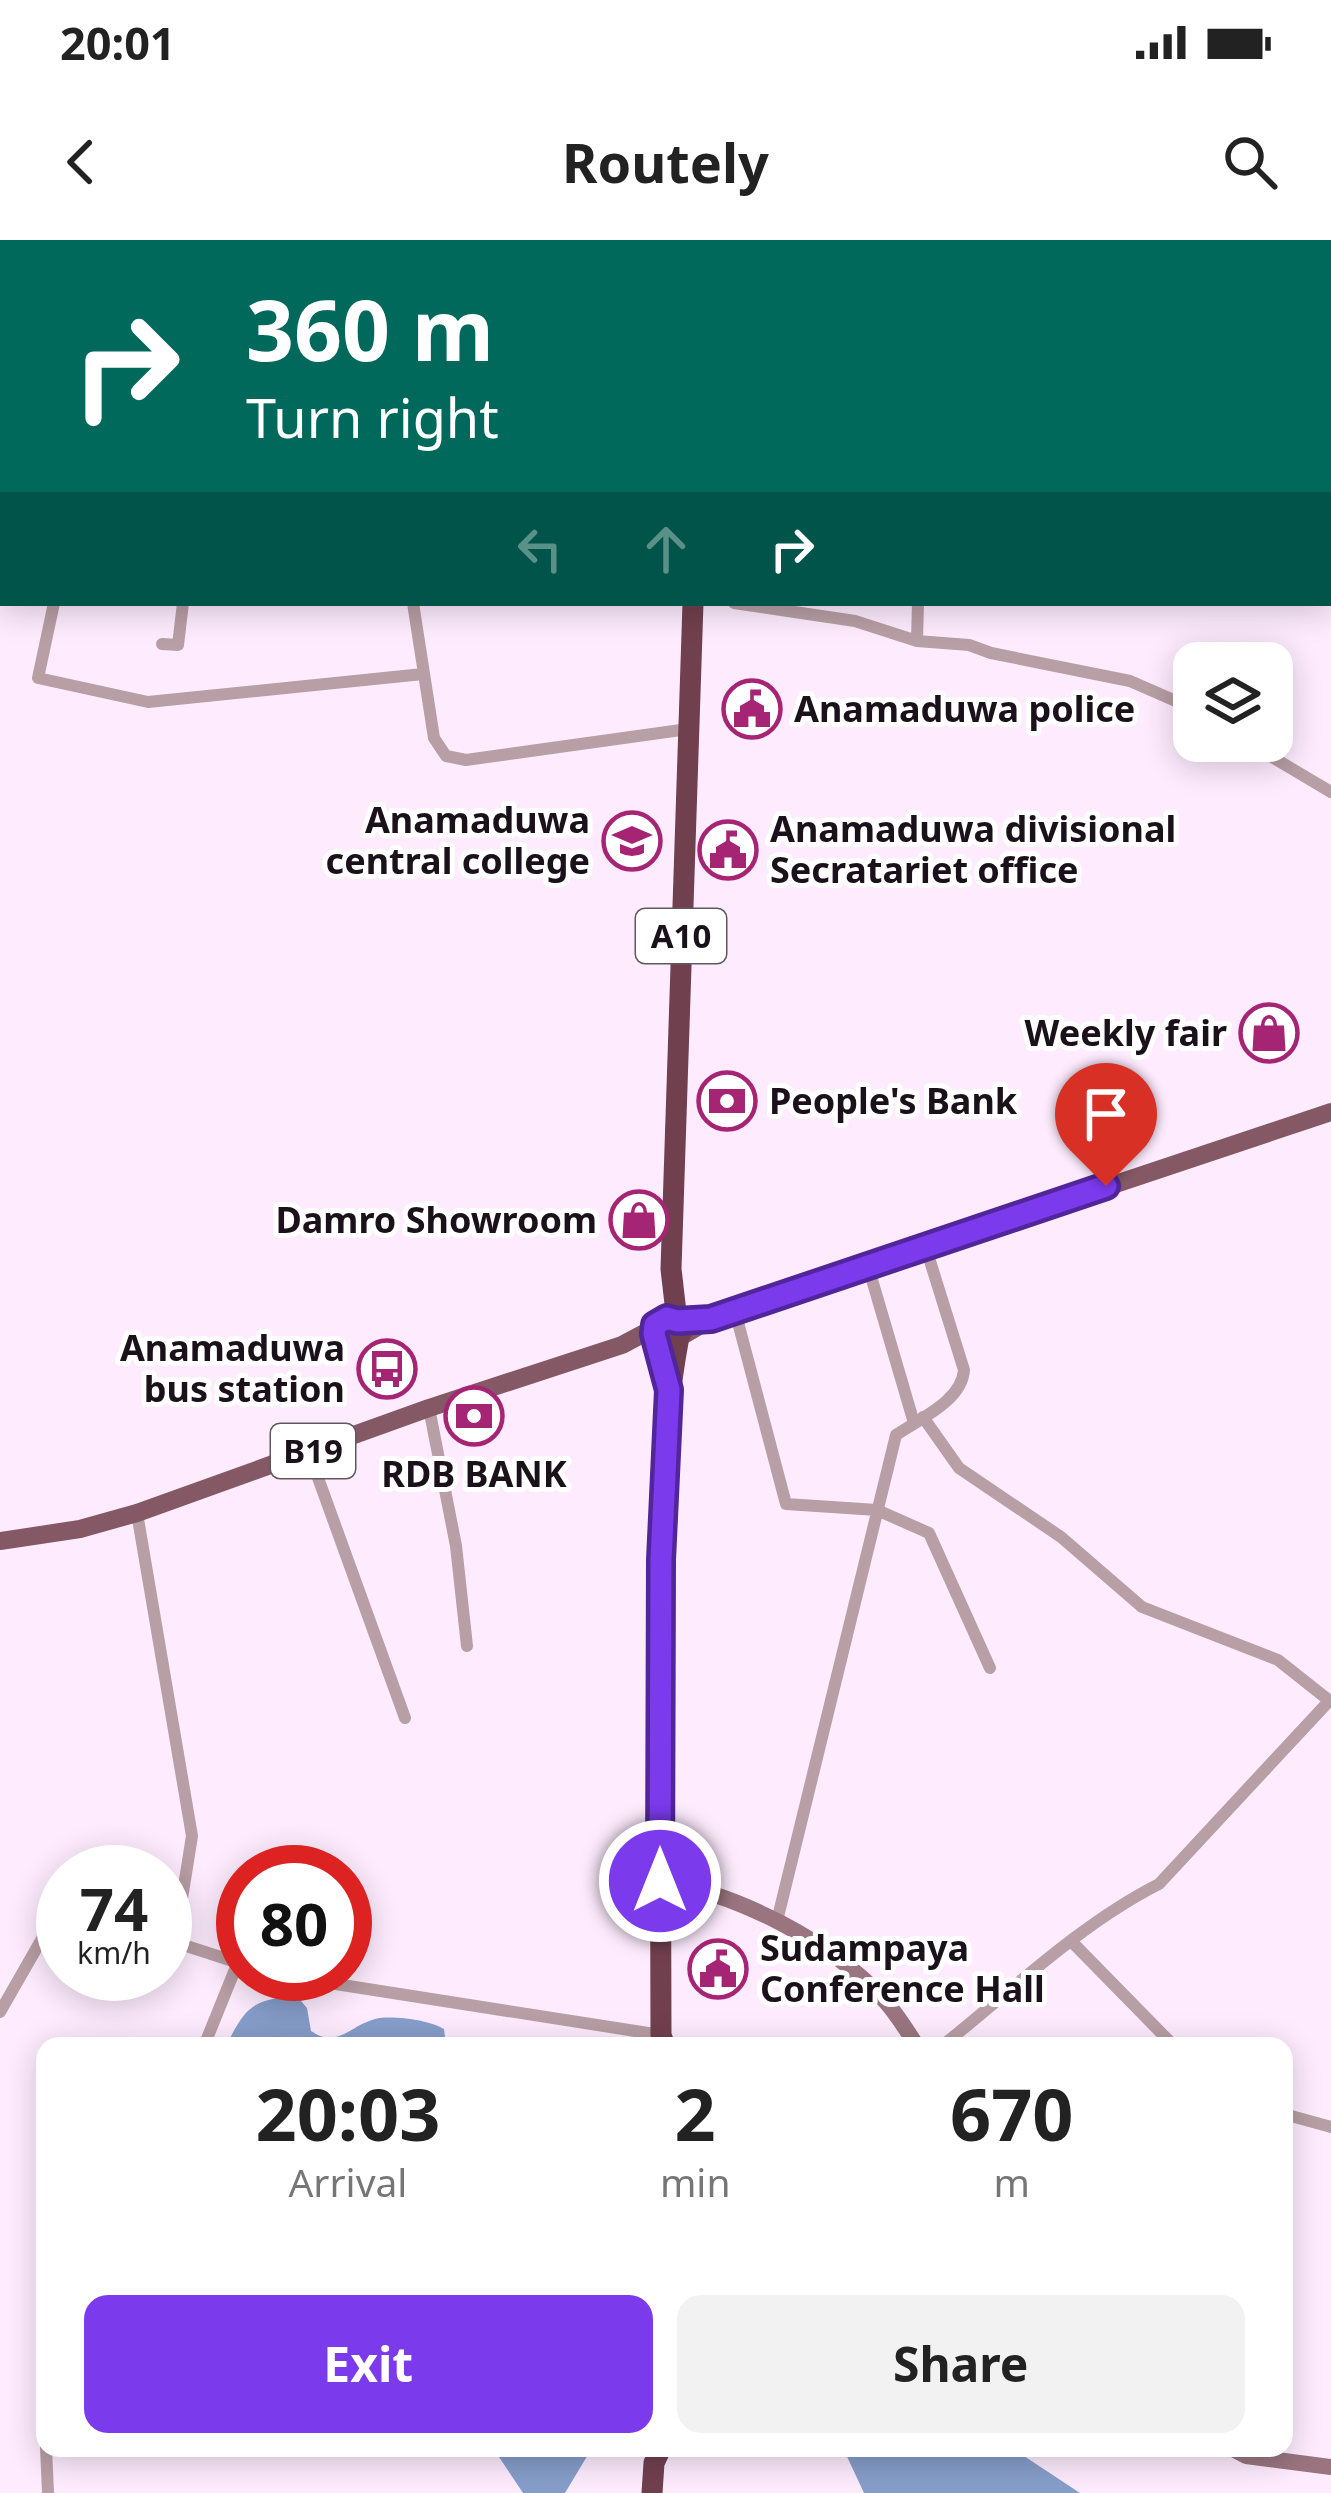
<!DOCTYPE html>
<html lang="en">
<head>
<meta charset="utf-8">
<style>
  body { margin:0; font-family:"Noto Sans",sans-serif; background:#f2f2f2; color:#222; height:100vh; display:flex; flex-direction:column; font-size:45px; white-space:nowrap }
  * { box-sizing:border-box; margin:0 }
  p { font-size:39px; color:#767676 }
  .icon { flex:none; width:66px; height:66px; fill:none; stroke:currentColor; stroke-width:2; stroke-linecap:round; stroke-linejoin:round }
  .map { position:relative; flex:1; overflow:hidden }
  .drawer { position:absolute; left:36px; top:1797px; width:1257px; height:420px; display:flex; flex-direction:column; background:#fff; border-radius:24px; box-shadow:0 6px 30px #0003 }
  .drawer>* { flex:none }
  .banner { position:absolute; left:0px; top:0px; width:1332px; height:366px; box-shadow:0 6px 30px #0003; background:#00695c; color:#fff; overflow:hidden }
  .buttons { position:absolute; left:1173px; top:402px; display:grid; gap:24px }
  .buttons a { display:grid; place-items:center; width:120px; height:120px; border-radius:24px; background:#fff; box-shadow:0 6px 30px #0003; font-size:60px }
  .speed { position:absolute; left:36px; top:1605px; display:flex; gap:24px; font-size:60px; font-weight:700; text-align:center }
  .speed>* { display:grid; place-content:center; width:156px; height:156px; border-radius:50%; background:#fff; box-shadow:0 6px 30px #0003; line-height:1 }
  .speed small { font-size:30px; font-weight:400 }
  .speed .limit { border:18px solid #d22; background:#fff; color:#111 }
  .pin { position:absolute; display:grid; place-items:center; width:102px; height:102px; color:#fff; margin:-123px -51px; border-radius:50% 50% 50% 0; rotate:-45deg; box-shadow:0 0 12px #0007 }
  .pin .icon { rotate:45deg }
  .me { position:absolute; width:132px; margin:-66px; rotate:0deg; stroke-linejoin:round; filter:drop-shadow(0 0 9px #0008) }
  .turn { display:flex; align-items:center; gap:42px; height:252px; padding:0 48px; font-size:54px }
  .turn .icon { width:156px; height:156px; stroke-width:2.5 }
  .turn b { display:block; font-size:84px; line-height:102px }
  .lanes { display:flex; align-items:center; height:114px; padding:0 48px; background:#0003; justify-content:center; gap:60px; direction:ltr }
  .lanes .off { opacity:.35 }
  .eta { display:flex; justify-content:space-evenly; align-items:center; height:204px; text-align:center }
  .eta b { font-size:72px; font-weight:700; line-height:84px }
  .primary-button { display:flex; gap:24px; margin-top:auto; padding:24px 48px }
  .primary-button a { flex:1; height:138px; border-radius:24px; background:#7c3aed; color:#fff; font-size:48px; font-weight:700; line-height:138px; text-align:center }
  .primary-button a+a { background:#f2f2f2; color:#222 }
  .status { display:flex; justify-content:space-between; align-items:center; height:84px; padding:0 60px; background:#fff; direction:ltr }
  .status svg { height:33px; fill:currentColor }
  header { display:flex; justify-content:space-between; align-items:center; height:156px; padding:0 48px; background:#fff; font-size:54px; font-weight:700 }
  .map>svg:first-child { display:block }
  .water { fill:#869eca }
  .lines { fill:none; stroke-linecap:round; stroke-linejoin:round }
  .street { stroke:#b89ea5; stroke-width:12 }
  .secondary { stroke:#9a757f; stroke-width:16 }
  .primary { stroke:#845865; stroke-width:18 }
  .highway { stroke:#71404e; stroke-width:21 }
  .route-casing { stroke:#51269a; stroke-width:30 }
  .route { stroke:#7c3aed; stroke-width:21 }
  .labels { text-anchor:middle; stroke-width:10; stroke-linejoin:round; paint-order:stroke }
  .shield { fill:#fff; stroke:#5f585f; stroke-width:3 }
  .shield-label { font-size:33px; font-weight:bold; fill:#1b111b }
  .poi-label { font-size:36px; font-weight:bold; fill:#1b111b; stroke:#fff; text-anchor:start }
</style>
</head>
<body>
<div class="status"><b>20:01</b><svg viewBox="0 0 49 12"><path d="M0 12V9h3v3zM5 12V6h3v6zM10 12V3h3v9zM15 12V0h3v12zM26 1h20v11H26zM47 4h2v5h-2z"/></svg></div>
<header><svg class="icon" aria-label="back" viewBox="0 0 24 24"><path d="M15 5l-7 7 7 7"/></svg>Routely<svg class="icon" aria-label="search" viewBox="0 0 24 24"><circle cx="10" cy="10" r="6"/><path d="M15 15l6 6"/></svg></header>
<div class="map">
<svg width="1331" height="2253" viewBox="0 0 1331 2253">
  <rect width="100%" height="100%" fill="#feecfe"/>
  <path class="water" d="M 296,1755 L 307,1768 L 311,1791 C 338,1809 349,1786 375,1779 C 392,1775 429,1780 444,1789 L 446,1806 L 226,1806 C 246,1766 251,1761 296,1755 Z
    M 493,2208 L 592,2208 L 565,2253 L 523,2253 Z
    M 843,2208 L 1012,2208 L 1080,2253 L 864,2253 Z"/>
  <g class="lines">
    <path class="street" d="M 176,0 L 177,3
      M 418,0 L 419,3
      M 928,0 L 929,3
      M 1141,3 L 1143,0
      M 54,363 L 38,438 L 148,462 L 423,434
      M 413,363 L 434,498 L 446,516 L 466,520 L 688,489
      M 734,363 L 855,381 L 917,401 L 969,405 L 991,413 L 1130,441 L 1194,469
      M 917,401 L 918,363
      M 162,404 L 178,405 L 183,363
      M 1245,501 L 1331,552
      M 868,1026 L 914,1183
      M 735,1071 L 786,1264 L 877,1270 L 929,1293 L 990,1428
      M 429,1168 L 456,1306 L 467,1406
      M 923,1177 L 959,1228 L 1061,1297 L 1142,1367 L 1278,1420 L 1331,1462
      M 309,1213 L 405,1478
      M 137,1273 L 192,1596 L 175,1702
      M 777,1681 L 896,1195 C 919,1179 962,1161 964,1130 L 925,1005
      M 165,1699 L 242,1724
      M 1072,1702 L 1174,1806
      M 272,1734 L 661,1795
      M 0,1772 L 51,1683 L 63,1674
      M 204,1806 L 238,1722
      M 942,1806 C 1011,1751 1080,1684 1159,1644 L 1329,1461
      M 1284,1874 L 1331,1887
      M 45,2167 L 45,2189
      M 46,2208 L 48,2253"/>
    <path class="secondary" d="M 660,1641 C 737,1654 832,1701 885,1761 C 897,1774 907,1791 917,1806
      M 1231,2208 L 1246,2216 L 1331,2227"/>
    <path class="primary" d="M 682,1096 L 711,1079 L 1331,872
      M 0,1301 L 80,1289 L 137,1273 L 429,1168 L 622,1105 L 654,1088"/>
    <path class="highway" d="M 709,3 L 709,0
      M 677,1081 L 667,1078 L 657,1083 L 654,1094 L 659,1103 L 675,1105 L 682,1091 L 677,1081 L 671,1029 L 693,363
      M 665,1806 L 661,1795 C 660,1670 660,1545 660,1421 C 661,1315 659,1206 678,1102
      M 652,2253 L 654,2223 L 661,2208"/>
  </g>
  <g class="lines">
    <g class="route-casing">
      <path id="route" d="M 660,1641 L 661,1320 L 669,1150 L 654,1094 L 655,1085 L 667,1078 L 677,1081 L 711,1079 L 1106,946"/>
    </g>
    <use href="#route" class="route"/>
  </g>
  <defs>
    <g id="civic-ring" transform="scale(3)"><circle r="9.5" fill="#fff" stroke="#a52474" stroke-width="1.5"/><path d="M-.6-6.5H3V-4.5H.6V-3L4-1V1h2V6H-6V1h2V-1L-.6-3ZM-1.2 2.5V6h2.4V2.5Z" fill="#a52474"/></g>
    <g id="school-ring" transform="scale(3)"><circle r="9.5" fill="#fff" stroke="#a52474" stroke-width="1.5"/><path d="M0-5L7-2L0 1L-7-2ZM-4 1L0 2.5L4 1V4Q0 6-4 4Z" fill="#a52474"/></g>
    <g id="shop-ring" transform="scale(3)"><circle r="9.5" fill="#fff" stroke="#a52474" stroke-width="1.5"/><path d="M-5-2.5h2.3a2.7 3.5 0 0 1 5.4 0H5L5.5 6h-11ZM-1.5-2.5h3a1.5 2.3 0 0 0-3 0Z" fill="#a52474"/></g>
    <g id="bank-ring" transform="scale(3)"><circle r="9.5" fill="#fff" stroke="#a52474" stroke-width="1.5"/><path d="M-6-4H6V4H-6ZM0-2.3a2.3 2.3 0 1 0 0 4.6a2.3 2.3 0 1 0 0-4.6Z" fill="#a52474"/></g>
    <g id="bus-ring" transform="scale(3)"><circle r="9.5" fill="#fff" stroke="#a52474" stroke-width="1.5"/><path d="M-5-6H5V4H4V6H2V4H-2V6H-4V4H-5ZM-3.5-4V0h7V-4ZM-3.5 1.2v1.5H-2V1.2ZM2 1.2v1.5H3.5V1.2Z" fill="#a52474"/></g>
  </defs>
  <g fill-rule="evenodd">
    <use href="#civic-ring" x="752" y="469"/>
    <use href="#school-ring" x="632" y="601"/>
    <use href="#civic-ring" x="728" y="610"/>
    <use href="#shop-ring" x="1269" y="793"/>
    <use href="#bank-ring" x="727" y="861"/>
    <use href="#shop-ring" x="639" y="980"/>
    <use href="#bus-ring" x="387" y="1129"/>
    <use href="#bank-ring" x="474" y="1176"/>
    <use href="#civic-ring" x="718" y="1729"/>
  </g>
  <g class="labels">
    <g class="shield">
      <rect x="636" y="669" width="90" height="54" rx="9"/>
      <rect x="271" y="1184" width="84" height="54" rx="9"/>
    </g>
    <g class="shield-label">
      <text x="681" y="708">A10</text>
      <text x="313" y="1223">B19</text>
    </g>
    <g class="poi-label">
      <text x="794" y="482">Anamaduwa police</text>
      <text x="590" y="593" text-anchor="end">Anamaduwa<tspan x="590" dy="41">central college</tspan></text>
      <text x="770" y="602">Anamaduwa divisional<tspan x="770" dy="41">Secratariet office</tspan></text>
      <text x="1227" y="806" text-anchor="end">Weekly fair</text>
      <text x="769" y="874">People's Bank</text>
      <text x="597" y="993" text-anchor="end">Damro Showroom</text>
      <text x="345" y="1121" text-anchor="end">Anamaduwa<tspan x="345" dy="41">bus station</tspan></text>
      <text x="474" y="1247" text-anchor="middle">RDB BANK</text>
      <text x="760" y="1721">Sudampaya<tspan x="760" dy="41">Conference Hall</tspan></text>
    </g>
  </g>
</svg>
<div class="buttons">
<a><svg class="icon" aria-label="layers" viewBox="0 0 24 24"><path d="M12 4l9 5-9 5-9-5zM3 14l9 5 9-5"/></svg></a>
</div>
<div class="speed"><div>74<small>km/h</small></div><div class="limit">80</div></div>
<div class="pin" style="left:1106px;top:946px;background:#d93025"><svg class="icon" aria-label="arrive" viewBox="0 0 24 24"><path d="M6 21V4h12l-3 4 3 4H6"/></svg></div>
<svg class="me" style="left:660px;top:1641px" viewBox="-20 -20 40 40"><circle r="17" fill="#7c3aed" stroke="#fff" stroke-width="3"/><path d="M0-11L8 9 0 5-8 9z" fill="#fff"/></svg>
<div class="banner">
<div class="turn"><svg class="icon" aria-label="right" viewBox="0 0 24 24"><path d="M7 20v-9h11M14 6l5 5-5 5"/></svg><div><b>360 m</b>Turn right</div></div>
<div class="lanes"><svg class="icon off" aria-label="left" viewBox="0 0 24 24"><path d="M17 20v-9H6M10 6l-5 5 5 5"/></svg><svg class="icon off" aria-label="ahead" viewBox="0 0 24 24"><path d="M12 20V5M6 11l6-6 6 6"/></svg><svg class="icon" aria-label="right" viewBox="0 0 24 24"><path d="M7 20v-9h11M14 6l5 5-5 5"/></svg></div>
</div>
<section class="drawer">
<div class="eta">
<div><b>20:03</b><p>Arrival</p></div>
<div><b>2</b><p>min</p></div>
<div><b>670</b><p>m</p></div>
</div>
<div class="primary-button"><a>Exit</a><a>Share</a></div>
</section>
</div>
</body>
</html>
